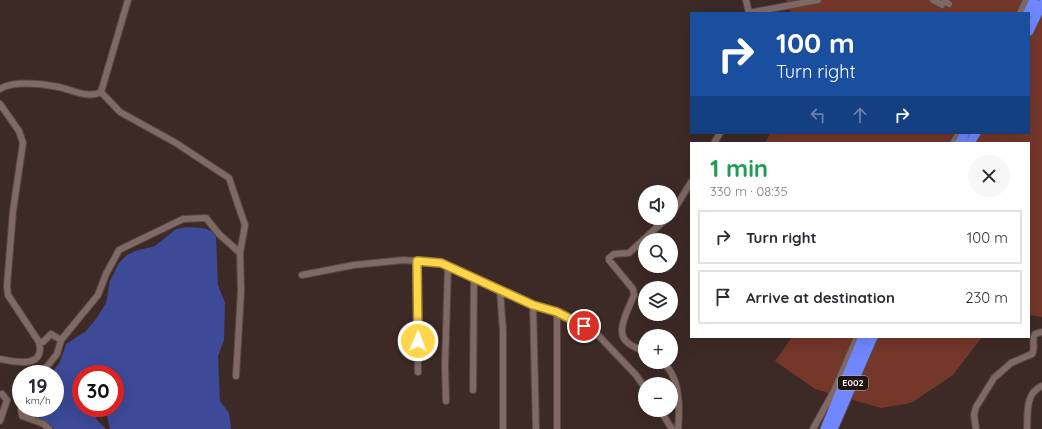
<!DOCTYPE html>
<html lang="en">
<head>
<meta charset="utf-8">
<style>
  body { margin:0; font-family:Quicksand,sans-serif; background:#f7f7f7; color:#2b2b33; height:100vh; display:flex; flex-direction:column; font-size:15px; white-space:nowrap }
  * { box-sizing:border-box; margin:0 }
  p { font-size:13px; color:#7c7c81 }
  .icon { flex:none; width:22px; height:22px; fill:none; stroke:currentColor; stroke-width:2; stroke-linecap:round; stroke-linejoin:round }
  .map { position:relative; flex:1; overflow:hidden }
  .sheet { position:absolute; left:690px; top:142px; width:340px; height:196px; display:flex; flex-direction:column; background:#fff; border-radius:0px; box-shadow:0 4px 16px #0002 }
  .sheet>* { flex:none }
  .banner { position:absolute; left:690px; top:12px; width:340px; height:122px; border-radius:0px; box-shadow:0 4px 16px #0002; background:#1a4fa0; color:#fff; overflow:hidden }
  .fabs { position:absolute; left:638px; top:185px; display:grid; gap:8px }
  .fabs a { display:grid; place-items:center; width:40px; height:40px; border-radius:50%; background:#fff; box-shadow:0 4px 16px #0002; font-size:20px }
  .speed { position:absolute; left:12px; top:365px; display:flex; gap:8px; font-size:20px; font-weight:700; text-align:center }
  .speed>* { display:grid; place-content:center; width:52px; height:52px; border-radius:50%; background:#fff; box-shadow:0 4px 16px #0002; line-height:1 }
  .speed small { font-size:10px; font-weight:400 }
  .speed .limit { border:6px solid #d22; background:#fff; color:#111 }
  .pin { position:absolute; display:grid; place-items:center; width:34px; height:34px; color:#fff; margin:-17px; border:2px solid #fff; border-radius:50%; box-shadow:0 1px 4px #0007 }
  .me { position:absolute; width:44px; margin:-22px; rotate:1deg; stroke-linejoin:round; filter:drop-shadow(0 0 3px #0008) }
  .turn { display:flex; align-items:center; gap:14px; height:84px; padding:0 20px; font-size:18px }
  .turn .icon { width:52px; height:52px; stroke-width:2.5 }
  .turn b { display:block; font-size:28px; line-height:34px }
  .lanes { display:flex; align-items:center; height:38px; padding:0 20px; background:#0003; justify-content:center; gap:20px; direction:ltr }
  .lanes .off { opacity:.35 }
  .round { display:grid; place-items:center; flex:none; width:42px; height:42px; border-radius:21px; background:#f7f7f7 }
  .head { display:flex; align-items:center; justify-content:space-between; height:68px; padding:0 20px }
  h1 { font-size:24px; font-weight:800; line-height:30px; color:#1e9e55 }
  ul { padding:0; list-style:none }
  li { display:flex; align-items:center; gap:12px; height:54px; margin:0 8px 6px; padding:0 12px; border:2px solid #e1e1e2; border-radius:0px }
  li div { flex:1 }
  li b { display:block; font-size:15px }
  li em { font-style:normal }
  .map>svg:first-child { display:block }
  .green { fill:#75372a }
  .water { fill:#3c4a98 }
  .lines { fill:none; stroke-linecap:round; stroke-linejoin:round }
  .minor-casing { stroke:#584844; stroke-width:8 }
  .highway-casing { stroke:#584844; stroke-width:11 }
  .minor { stroke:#806964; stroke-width:6 }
  .highway { stroke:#7087ff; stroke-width:9 }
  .route-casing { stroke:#a68a30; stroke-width:10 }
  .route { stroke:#ffd54a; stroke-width:7 }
  .labels { text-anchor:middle; stroke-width:3; stroke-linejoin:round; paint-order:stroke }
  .shield { fill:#1e1513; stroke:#bbafac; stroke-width:1 }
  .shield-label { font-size:9px; font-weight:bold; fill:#fef1ee }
</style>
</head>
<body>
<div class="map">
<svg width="1042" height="429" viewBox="0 0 1042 429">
  <rect width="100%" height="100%" fill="#3d2a26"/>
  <path class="green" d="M 786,0 L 1042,0 L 1042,317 L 1029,315 L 1029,143 L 765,143 L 770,133 L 1029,133 L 1029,13 L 791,13 Z
    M 792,337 L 982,337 L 953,375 L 911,403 L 881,408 L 815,389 L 775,361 Z"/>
  <path class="water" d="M 187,227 C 197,228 212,226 216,238 L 218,285 L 225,303 L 224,340 L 218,356 L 220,401 L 229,413 L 231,429 L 110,429 L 106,412 L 103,408 L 115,408 L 115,374 L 81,374 L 81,408 L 98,408 L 95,412 L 97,420 L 106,429 L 54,429 L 50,424 L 28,415 L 26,408 L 55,408 L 55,374 L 51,374 L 60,362 L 66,344 L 86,331 L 96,319 L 106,303 L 110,281 L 119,263 L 127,255 L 135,251 L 155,246 L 176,229 Z"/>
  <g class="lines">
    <g class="minor-casing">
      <path id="minor" d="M 746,0 L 749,13
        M 933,0 L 942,5
        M 944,0 L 949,4
        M 749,13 L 818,0
        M 1020,13 L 1026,0
        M 0,89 C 14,80 42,84 59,87 C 72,90 89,99 101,92 L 128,0
        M 101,92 L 120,112 L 176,143 L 229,178 L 245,225 L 240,253 L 241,291 L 236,376
        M 0,104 L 19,131 L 23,143 L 13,211 L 7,286 L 8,295 L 39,342 C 46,369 14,362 0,359
        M 714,143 L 720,133
        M 953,143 L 959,133
        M 671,215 L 691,182
        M 417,261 L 418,372
        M 302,275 L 354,265 L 404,260 L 441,263 L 533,305 L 557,312 L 597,334 L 636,375 L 645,388
        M 500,290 L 503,331 L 503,429
        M 533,305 L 536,429
        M 557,312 L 557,429
        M 61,340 L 98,295 L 106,274 L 119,250 L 183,219 L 206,218 L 219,234 L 240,253
        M 39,342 L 43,342 L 51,334 L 61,340 L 57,354 L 41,374
        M 645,352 C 639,349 630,346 626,341 C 615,331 630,306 634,295 L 633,289 L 609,260 L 609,258 L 614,254 L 629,253 L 667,218
        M 662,362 C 681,376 680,408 678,429
        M 473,390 L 474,278
        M 21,399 L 21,406
        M 446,401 L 445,366 L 448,266
        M 21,408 L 22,416 L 44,424 L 49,429
        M 660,410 L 672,429
        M 0,421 L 7,400 L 2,394
        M 813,429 L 834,391 L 857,337
        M 976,429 L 974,415 L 976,407 L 994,378 L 1011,363 L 1032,354 C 1036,348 1031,340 1035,334 L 1042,332
        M 1027,429 C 1028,413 1025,393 1042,386"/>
    </g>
    <g class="highway-casing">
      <path id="highway" d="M 1028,13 L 1034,0
        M 1029,31 L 1042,4
        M 960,143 L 965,133
        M 970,143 L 976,133
        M 825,429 L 863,337
        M 833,429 L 873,337"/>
    </g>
    <use href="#minor" class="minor"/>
    <use href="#highway" class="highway"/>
  </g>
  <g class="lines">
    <g class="route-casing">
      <path id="route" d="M 418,341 L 417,261 L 441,263 L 533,305 L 557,312 L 584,326"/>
    </g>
    <use href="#route" class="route"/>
  </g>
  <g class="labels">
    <rect class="shield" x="838" y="376" width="30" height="14" rx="3"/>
    <g class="shield-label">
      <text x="853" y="386">E002</text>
    </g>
  </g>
</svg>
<div class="fabs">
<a><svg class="icon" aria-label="sound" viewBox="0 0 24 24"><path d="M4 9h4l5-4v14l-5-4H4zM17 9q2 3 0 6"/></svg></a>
<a><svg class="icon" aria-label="search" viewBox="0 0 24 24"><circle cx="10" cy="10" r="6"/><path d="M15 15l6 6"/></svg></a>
<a><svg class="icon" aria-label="layers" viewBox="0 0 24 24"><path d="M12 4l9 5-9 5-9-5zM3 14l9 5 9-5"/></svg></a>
<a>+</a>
<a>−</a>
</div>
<div class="speed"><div>19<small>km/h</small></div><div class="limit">30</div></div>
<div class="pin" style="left:584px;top:326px;background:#d93025"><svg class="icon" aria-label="arrive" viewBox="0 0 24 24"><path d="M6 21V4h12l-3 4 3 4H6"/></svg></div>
<svg class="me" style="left:418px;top:341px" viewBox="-20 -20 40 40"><circle r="17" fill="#ffd54a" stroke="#fff" stroke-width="3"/><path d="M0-11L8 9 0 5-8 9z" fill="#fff"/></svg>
<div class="banner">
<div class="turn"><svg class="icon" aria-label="right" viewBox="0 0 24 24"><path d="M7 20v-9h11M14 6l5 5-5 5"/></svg><div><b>100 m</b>Turn right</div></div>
<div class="lanes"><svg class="icon off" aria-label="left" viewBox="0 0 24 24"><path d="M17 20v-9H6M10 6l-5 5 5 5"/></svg><svg class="icon off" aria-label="ahead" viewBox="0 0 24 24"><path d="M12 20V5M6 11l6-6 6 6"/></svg><svg class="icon" aria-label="right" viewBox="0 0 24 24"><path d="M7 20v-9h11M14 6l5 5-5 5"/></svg></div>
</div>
<section class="sheet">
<div class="head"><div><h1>1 min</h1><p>330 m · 08:35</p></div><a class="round"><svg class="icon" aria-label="close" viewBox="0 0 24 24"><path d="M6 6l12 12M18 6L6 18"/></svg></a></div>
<ul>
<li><svg class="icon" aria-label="right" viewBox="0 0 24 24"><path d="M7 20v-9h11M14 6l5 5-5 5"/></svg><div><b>Turn right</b></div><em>100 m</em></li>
<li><svg class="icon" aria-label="arrive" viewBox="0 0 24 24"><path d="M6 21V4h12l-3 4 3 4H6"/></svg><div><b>Arrive at destination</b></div><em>230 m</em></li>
</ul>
</section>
</div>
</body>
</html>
